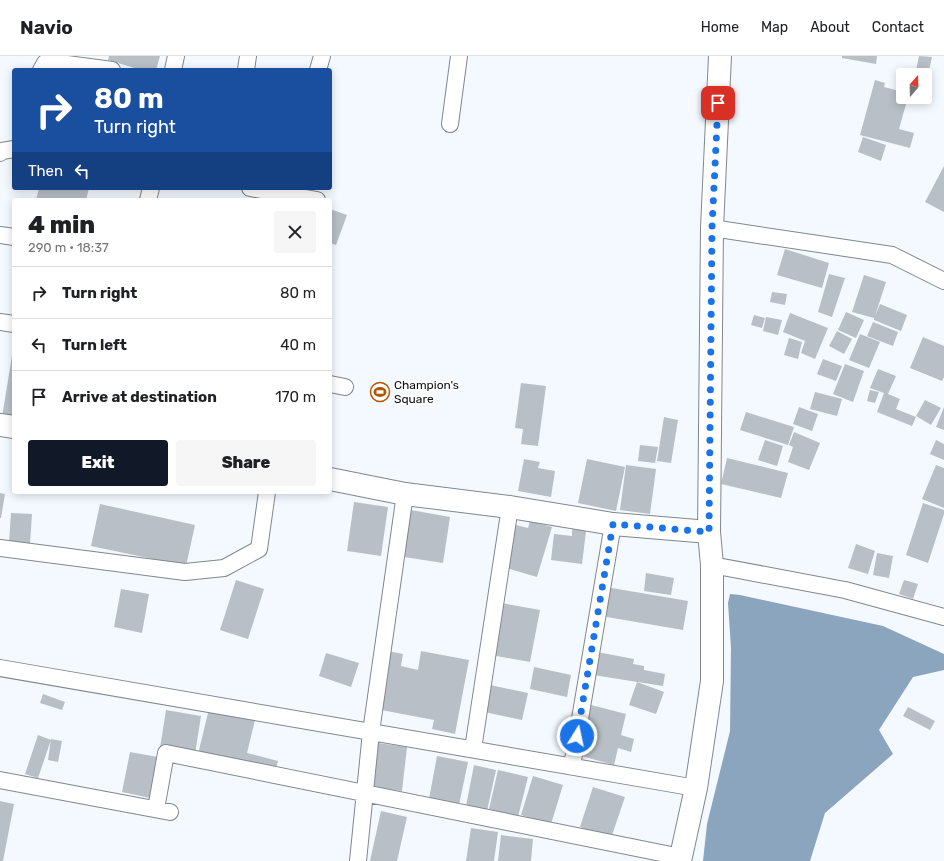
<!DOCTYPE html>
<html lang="en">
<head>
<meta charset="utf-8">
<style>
  body { margin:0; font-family:Rubik,sans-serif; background:#f6f6f6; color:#202124; height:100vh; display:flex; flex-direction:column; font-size:15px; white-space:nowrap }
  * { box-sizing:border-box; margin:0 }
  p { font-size:13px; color:#757577 }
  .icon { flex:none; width:22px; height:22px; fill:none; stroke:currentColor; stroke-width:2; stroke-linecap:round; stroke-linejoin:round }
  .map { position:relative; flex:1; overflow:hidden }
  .side { position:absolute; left:12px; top:142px; width:320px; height:296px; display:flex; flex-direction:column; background:#fff; border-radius:4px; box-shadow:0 2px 10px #0003 }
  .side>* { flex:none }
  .guide { position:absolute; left:12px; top:12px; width:320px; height:122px; border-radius:4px; box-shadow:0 2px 10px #0003; background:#1a4fa0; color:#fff; overflow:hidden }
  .needle { width:26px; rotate:20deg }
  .buttons { position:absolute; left:896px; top:12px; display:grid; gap:8px }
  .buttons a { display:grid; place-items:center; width:36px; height:36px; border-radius:4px; background:#fff; box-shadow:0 2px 10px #0003; font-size:20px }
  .pin { position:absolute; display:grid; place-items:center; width:34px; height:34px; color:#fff; margin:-17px; border-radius:8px; box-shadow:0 2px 6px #0006 }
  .me { position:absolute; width:44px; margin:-22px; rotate:10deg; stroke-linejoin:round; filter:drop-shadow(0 0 3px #0008) }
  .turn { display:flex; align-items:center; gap:14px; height:84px; padding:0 16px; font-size:18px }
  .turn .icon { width:52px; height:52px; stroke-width:2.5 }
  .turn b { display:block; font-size:28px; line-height:34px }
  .then { display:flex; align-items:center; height:38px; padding:0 16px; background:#0003; gap:8px; font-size:15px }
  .round { display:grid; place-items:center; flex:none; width:42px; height:42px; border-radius:4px; background:#f6f6f6 }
  .overview { display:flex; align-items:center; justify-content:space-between; height:68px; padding:0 16px }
  h1 { font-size:24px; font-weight:800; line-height:30px }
  .cta { display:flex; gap:8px; margin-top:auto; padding:8px 16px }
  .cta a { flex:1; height:46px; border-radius:4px; background:#111827; color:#fff; font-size:16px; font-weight:800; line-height:46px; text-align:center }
  .cta a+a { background:#f6f6f6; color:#202124 }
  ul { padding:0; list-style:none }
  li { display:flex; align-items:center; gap:12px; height:52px; padding:0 16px; border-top:1px solid #e0e0e0 }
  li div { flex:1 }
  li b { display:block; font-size:15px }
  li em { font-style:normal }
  header { display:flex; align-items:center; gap:24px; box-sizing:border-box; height:56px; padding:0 20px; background:#fff; border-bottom:1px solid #e0e0e0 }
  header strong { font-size:19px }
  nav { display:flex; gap:22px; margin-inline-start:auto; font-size:14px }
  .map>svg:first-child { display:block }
  .water { fill:#8ba5bf }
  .building { fill:#b8bfc6 }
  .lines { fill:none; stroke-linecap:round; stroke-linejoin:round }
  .street-casing { stroke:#80878e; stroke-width:18 }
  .secondary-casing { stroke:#80878e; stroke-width:24 }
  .street { stroke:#fff; stroke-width:16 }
  .secondary { stroke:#fff; stroke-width:22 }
  .route { stroke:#1a73e8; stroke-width:7; stroke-dasharray:0 12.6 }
  .labels { text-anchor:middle; stroke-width:4; stroke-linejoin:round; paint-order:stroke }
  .poi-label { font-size:12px; fill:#0d0f12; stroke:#fff; text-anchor:start }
</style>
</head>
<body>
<header>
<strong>Navio</strong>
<nav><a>Home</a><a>Map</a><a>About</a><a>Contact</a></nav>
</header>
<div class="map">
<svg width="944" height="805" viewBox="0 0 944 805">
  <rect width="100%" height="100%" fill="#f3f9ff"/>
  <path class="water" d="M 730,538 L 740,539 L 883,570 L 944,598 L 944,614 L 913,621 L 879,674 L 893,698 L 825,757 L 810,805 L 703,805 L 707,768 L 730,675 L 731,592 L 728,547 Z"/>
  <path class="building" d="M 109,0 L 160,0 L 156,14 L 141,14 L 108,4 Z
    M 842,0 L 877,0 L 876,8 L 842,2 Z
    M 919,0 L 932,1 L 926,28 L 925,19 L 915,19 Z
    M 875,24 L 885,27 L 884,31 L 903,36 L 903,41 L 908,41 L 899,73 L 914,77 L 910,92 L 860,79 Z
    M 863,81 L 886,89 L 881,105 L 858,96 Z
    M 944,110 L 944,156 L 925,146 Z
    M 39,132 L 89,132 L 86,144 L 36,144 Z
    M 330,153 L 347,159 L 336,189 L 330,187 Z
    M 785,193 L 829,207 L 822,232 L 777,219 Z
    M 829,218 L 845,222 L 832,261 L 818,256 Z
    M 864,219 L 886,226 L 875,260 L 880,248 L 907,259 L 901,275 L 874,264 L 874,262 L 852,256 Z
    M 772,236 L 787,238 L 785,249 L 770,246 Z
    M 846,256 L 864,264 L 856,282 L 838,274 Z
    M 790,257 L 828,272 L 815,303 L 801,297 L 805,285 L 783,276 Z
    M 754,259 L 765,262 L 762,272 L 751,269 Z
    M 766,261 L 782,264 L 778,279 L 763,275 Z
    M 873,266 L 898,276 L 893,290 L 867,280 Z
    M 837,275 L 852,283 L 844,298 L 829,290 Z
    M 860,278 L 880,286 L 869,312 L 849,304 Z
    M 923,281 L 944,290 L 944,321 L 942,325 L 910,312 Z
    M 789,282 L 802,286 L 798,303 L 784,299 Z
    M 13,294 L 14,294 L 14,363 L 2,361 Z
    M 823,303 L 842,310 L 836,325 L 817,318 Z
    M 845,308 L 864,315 L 853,346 L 833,338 Z
    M 878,313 L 896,320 L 888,338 L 900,343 L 896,353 L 916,361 L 912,370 L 877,356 L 884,337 L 870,332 Z
    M 521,327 L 546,330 L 538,390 L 521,388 L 523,373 L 515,372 Z
    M 870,334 L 879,336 L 875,347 L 867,345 Z
    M 815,336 L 842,343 L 837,360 L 810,353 Z
    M 925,344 L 941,352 L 931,369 L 916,360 Z
    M 799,351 L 818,358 L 812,375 L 793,368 Z
    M 944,351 L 944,374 L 936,371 Z
    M 746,356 L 794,371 L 788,389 L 740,374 Z
    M 664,361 L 678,364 L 671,407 L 657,405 Z
    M 794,376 L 820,387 L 809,414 L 788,406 L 793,391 L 789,389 Z
    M 765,384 L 783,390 L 777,410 L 758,404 Z
    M 936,384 L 944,388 L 944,404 L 930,398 Z
    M 640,389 L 658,391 L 655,407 L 638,405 Z
    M 727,402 L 788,417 L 781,442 L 721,428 Z
    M 524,403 L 540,406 L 538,412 L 555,415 L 551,441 L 518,435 Z
    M 587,403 L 625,411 L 616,455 L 578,447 Z
    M 626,409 L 656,413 L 650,458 L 620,454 Z
    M 936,409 L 944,412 L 944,452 L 922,443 Z
    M 0,437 L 5,438 L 1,462 L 0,462 Z
    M 354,446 L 388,451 L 381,500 L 347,495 Z
    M 923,447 L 944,454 L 944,458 L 928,507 L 906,499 Z
    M 100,448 L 195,469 L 186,510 L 91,490 Z
    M 411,454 L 450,461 L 443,507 L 404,501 Z
    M 11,457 L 32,458 L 30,488 L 9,486 Z
    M 530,465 L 552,471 L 537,521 L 503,511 L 516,469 L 528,472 Z
    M 572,473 L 586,475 L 582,508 L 551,504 L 554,478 L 572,480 Z
    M 856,488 L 875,495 L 868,518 L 848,512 Z
    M 877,497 L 893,500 L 889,522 L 873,519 Z
    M 646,517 L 674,522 L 671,539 L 644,535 Z
    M 236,524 L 264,533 L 248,583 L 220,574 Z
    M 904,524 L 918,528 L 913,543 L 899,538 Z
    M 606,531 L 688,545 L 683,574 L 601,560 Z
    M 121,533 L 149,538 L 142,577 L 114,571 Z
    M 501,547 L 540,554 L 530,606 L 491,599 Z
    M 388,595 L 403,598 L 401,610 L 418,614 L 421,595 L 469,604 L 455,678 L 432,673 L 434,664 L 376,653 Z
    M 597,596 L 634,603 L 633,608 L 644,610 L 644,614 L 665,618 L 663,630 L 593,619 Z
    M 326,597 L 359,607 L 351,631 L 319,620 Z
    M 534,611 L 571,619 L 567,641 L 530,633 Z
    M 637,626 L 664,636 L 656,658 L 629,649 Z
    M 485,628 L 528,637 L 522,664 L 480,655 Z
    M 43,638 L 65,646 L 62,654 L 40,647 Z
    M 591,649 L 626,658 L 621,679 L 634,683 L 631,696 L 618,692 L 614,709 L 578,699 Z
    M 908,651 L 935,665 L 930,674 L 903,660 Z
    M 209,653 L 255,664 L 247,697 L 278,705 L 275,716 L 198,698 Z
    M 166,654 L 201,660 L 195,698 L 160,692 Z
    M 38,679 L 51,684 L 38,722 L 25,718 Z
    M 51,683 L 62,685 L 58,706 L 48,704 Z
    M 378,687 L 407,691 L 402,735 L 372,731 Z
    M 130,696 L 158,701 L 150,742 L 122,736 Z
    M 437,700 L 468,706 L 459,749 L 429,743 Z
    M 474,709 L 496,714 L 487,755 L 466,750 Z
    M 498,714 L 528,721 L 518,761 L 489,753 Z
    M 533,720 L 563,729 L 551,768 L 521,759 Z
    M 593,731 L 625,741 L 611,782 L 580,771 Z
    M 0,745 L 14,748 L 3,805 L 0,805 Z
    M 381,755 L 407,761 L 397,805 L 370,805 Z
    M 471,772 L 498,776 L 494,805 L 466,805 Z
    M 501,779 L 533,783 L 531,805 L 498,805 Z"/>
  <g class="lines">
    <g class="street-casing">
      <path id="street" d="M 41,14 L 45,7 L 60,7 L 112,14
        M 173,14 L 176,0
        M 246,14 L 248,0
        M 318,14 L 322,0
        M 450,68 L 459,0
        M 0,97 L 2,95 L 14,93
        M 250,132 L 317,144
        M 148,144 L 151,132
        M 712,172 L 892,199 L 944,225
        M 0,179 L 14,181
        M 0,266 L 14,268
        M 330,328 L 345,331
        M 0,492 L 185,516 L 224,512 L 259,493 L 267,436
        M 712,509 L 845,534 L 944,561
        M 0,612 L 696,732
        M 473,693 L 510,451
        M 572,710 L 613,468
        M 0,724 L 170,756
        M 156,753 L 166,697 L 681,801
        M 358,805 L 371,676 L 405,438"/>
    </g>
    <g class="secondary-casing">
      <path id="secondary" d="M 0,369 L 14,371
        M 330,423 L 405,438 L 510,451 L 613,468 L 709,476
        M 680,805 L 696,732 L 712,625 L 712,509 L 709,476 L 712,172 L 720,0"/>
    </g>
    <use href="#street" class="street"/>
    <use href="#secondary" class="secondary"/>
  </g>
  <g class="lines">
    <path class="route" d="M 577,680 L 613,468 L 709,476 L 712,172 L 718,47"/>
  </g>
  <defs>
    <g id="stadium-ring" transform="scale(1)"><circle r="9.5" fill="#fff" stroke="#b35600" stroke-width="1.5"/><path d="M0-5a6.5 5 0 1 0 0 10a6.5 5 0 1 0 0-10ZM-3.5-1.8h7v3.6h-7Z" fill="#b35600"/></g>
  </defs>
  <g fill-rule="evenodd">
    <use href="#stadium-ring" x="380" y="336"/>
  </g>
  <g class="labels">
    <g class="poi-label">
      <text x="394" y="333">Champion's<tspan x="394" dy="14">Square</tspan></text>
    </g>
  </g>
</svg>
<div class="buttons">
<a><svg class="needle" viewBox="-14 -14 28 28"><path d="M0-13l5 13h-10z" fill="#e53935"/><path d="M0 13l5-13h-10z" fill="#757577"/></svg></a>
</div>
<div class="pin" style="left:718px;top:47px;background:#d93025"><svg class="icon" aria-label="arrive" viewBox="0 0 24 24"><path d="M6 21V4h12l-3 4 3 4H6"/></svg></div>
<svg class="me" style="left:577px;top:680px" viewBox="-20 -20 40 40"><circle r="17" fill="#1a73e8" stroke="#fff" stroke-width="3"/><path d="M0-11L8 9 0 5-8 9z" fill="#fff"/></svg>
<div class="guide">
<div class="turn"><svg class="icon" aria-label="right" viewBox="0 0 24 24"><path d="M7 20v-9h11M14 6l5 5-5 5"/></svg><div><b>80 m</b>Turn right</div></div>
<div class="then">Then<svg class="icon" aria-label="left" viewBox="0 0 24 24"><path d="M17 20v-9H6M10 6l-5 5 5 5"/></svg></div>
</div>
<section class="side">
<div class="overview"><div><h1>4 min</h1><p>290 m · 18:37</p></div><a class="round"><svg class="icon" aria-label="close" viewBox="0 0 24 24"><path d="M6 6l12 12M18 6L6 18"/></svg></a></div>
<ul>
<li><svg class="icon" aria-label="right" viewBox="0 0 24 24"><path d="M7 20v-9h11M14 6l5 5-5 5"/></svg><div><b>Turn right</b></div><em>80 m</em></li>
<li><svg class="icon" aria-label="left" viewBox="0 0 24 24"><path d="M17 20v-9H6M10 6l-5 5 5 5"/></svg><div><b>Turn left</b></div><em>40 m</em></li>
<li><svg class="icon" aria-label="arrive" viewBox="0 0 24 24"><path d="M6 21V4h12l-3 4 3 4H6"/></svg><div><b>Arrive at destination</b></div><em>170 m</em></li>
</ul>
<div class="cta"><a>Exit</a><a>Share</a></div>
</section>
</div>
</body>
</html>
